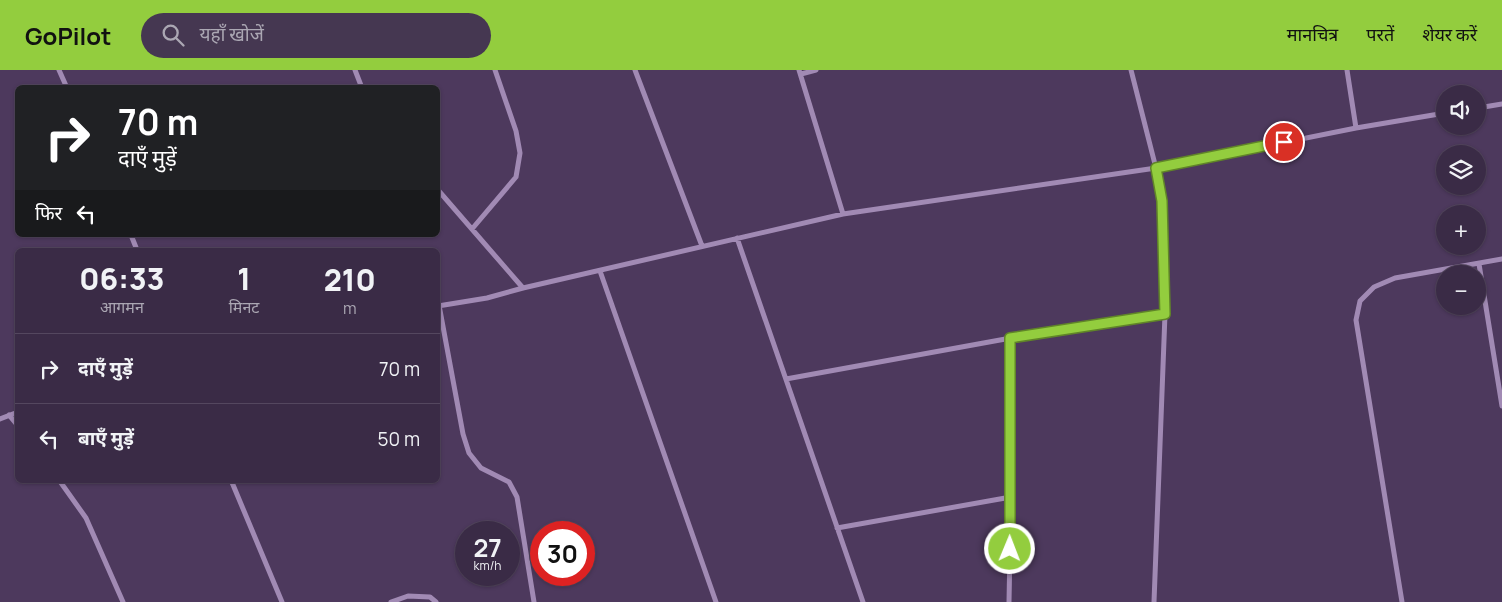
<!DOCTYPE html>
<html lang="hi">
<head>
<meta charset="utf-8">
<style>
  body { margin:0; font-family:Manrope,"Noto Sans Devanagari",sans-serif; background:#453751; color:#f1f3f6; height:100vh; display:flex; flex-direction:column; font-size:19px; white-space:nowrap }
  * { box-sizing:border-box; margin:0 }
  p { font-size:16px; color:#aba7b3 }
  .icon { flex:none; width:28px; height:28px; fill:none; stroke:currentColor; stroke-width:2; stroke-linecap:round; stroke-linejoin:round }
  .map { position:relative; flex:1; overflow:hidden }
  .details { position:absolute; left:15px; top:178px; width:425px; height:235px; display:flex; flex-direction:column; background:#3a2b46; border-radius:8px; box-shadow:0 1px 4px #0004,0 0 0 1px #54475f }
  .details>* { flex:none }
  .top-card { position:absolute; left:15px; top:15px; width:425px; height:152px; border-radius:8px; box-shadow:0 1px 4px #0004,0 0 0 1px #54475f; background:#202124; color:#fff; overflow:hidden }
  .fabs { position:absolute; left:1436px; top:15px; display:grid; gap:10px }
  .fabs a { display:grid; place-items:center; width:50px; height:50px; border-radius:50%; background:#3a2b46; box-shadow:0 1px 4px #0004,0 0 0 1px #54475f; font-size:25px }
  .speed { position:absolute; left:455px; top:451px; display:flex; gap:10px; font-size:25px; font-weight:700; text-align:center }
  .speed>* { display:grid; place-content:center; width:65px; height:65px; border-radius:50%; background:#3a2b46; box-shadow:0 1px 4px #0004,0 0 0 1px #54475f; line-height:1 }
  .speed small { font-size:12px; font-weight:400 }
  .speed .limit { border:8px solid #d22; background:#fff; color:#111 }
  .pin { position:absolute; display:grid; place-items:center; width:42px; height:42px; color:#fff; margin:-21px; border:2px solid #fff; border-radius:50%; box-shadow:0 1px 5px #0007 }
  .me { position:absolute; width:55px; margin:-28px; rotate:1deg; stroke-linejoin:round; filter:drop-shadow(0 0 4px #0008) }
  .turn { display:flex; align-items:center; gap:18px; height:105px; padding:0 20px; font-size:22px }
  .turn .icon { width:65px; height:65px; stroke-width:2.5 }
  .turn b { display:block; font-size:35px; line-height:42px }
  .then { display:flex; align-items:center; height:48px; padding:0 20px; background:#0003; gap:10px; font-size:19px }
  .eta { display:flex; justify-content:space-evenly; align-items:center; height:85px; text-align:center }
  .eta b { font-size:30px; font-weight:800; line-height:35px }
  ul { padding:0; list-style:none }
  li { display:flex; align-items:center; gap:15px; height:70px; padding:0 20px; border-top:1px solid #54475f }
  li div { flex:1 }
  li b { display:block; font-size:19px }
  li em { font-style:normal }
  header { display:flex; align-items:center; gap:30px; box-sizing:border-box; height:70px; padding:0 25px; background:#93cd3e; color:#111 }
  header strong { font-size:24px }
  nav { display:flex; gap:28px; margin-inline-start:auto; font-size:18px }
  .search { width:350px; height:45px; background:#453751; display:flex; align-items:center; gap:12px; box-sizing:border-box; padding:0 18px; border-radius:28px; color:#aba7b3; font-size:19px }
  .map>svg:first-child { display:block }
  .lines { fill:none; stroke-linecap:round; stroke-linejoin:round }
  .street { stroke:#a18ab4; stroke-width:5 }
  .route-casing { stroke:#608528; stroke-width:12 }
  .route { stroke:#93cd3e; stroke-width:9 }
</style>
</head>
<body>
<header>
<strong>GoPilot</strong>
<div class="search"><svg class="icon" aria-label="search" viewBox="0 0 24 24"><circle cx="10" cy="10" r="6"/><path d="M15 15l6 6"/></svg>यहाँ खोजें</div>
<nav><a>मानचित्र</a><a>परतें</a><a>शेयर करें</a></nav>
</header>
<div class="map">
<svg width="1502" height="532" viewBox="0 0 1502 532">
  <rect width="100%" height="100%" fill="#4d395d"/>
  <g class="lines">
    <path class="street" d="M 59,0 L 67,18
      M 355,0 L 362,18
      M 635,0 L 702,176
      M 799,0 L 843,144
      M 1131,0 L 1160,114 L 1162,131 L 1165,244 L 1154,532
      M 1347,0 L 1356,58
      M 801,4 L 816,0
      M 1478,38 L 1502,34
      M 438,120 L 523,218
      M 472,159 L 516,107 L 520,83 L 516,61 L 495,0
      M 131,165 L 137,180
      M 737,168 L 863,532
      M 1479,194 L 1502,336
      M 600,201 L 716,532
      M 439,235 L 463,364 L 469,383 L 481,398 L 509,412 L 517,427 L 534,532
      M 438,236 L 487,228 L 523,218 L 843,144 L 1156,98 L 1356,58 L 1445,43
      M 786,309 L 1011,268 L 1165,244
      M 9,345 L 18,356
      M 0,349 L 18,342
      M 59,410 L 86,448 L 123,532
      M 231,410 L 282,532
      M 837,458 L 1011,427
      M 391,532 L 408,526 L 430,527 L 436,532
      M 1009,532 L 1011,427 L 1011,268
      M 1402,532 L 1356,250 L 1360,231 L 1374,217 L 1395,208 L 1502,189"/>
  </g>
  <g class="lines">
    <g class="route-casing">
      <path id="route" d="M 1010,479 L 1010,268 L 1165,244 L 1162,131 L 1156,98 L 1284,72"/>
    </g>
    <use href="#route" class="route"/>
  </g>
</svg>
<div class="fabs">
<a><svg class="icon" aria-label="sound" viewBox="0 0 24 24"><path d="M4 9h4l5-4v14l-5-4H4zM17 9q2 3 0 6"/></svg></a>
<a><svg class="icon" aria-label="layers" viewBox="0 0 24 24"><path d="M12 4l9 5-9 5-9-5zM3 14l9 5 9-5"/></svg></a>
<a>+</a>
<a>−</a>
</div>
<div class="speed"><div>27<small>km/h</small></div><div class="limit">30</div></div>
<div class="pin" style="left:1284px;top:72px;background:#d93025"><svg class="icon" aria-label="arrive" viewBox="0 0 24 24"><path d="M6 21V4h12l-3 4 3 4H6"/></svg></div>
<svg class="me" style="left:1010px;top:479px" viewBox="-20 -20 40 40"><circle r="17" fill="#93cd3e" stroke="#fff" stroke-width="3"/><path d="M0-11L8 9 0 5-8 9z" fill="#fff"/></svg>
<div class="top-card">
<div class="turn"><svg class="icon" aria-label="right" viewBox="0 0 24 24"><path d="M7 20v-9h11M14 6l5 5-5 5"/></svg><div><b>70 m</b>दाएँ मुड़ें</div></div>
<div class="then">फिर<svg class="icon" aria-label="left" viewBox="0 0 24 24"><path d="M17 20v-9H6M10 6l-5 5 5 5"/></svg></div>
</div>
<section class="details">
<div class="eta">
<div><b>06:33</b><p>आगमन</p></div>
<div><b>1</b><p>मिनट</p></div>
<div><b>210</b><p>m</p></div>
</div>
<ul>
<li><svg class="icon" aria-label="right" viewBox="0 0 24 24"><path d="M7 20v-9h11M14 6l5 5-5 5"/></svg><div><b>दाएँ मुड़ें</b></div><em>70 m</em></li>
<li><svg class="icon" aria-label="left" viewBox="0 0 24 24"><path d="M17 20v-9H6M10 6l-5 5 5 5"/></svg><div><b>बाएँ मुड़ें</b></div><em>50 m</em></li>
</ul>
</section>
</div>
</body>
</html>
